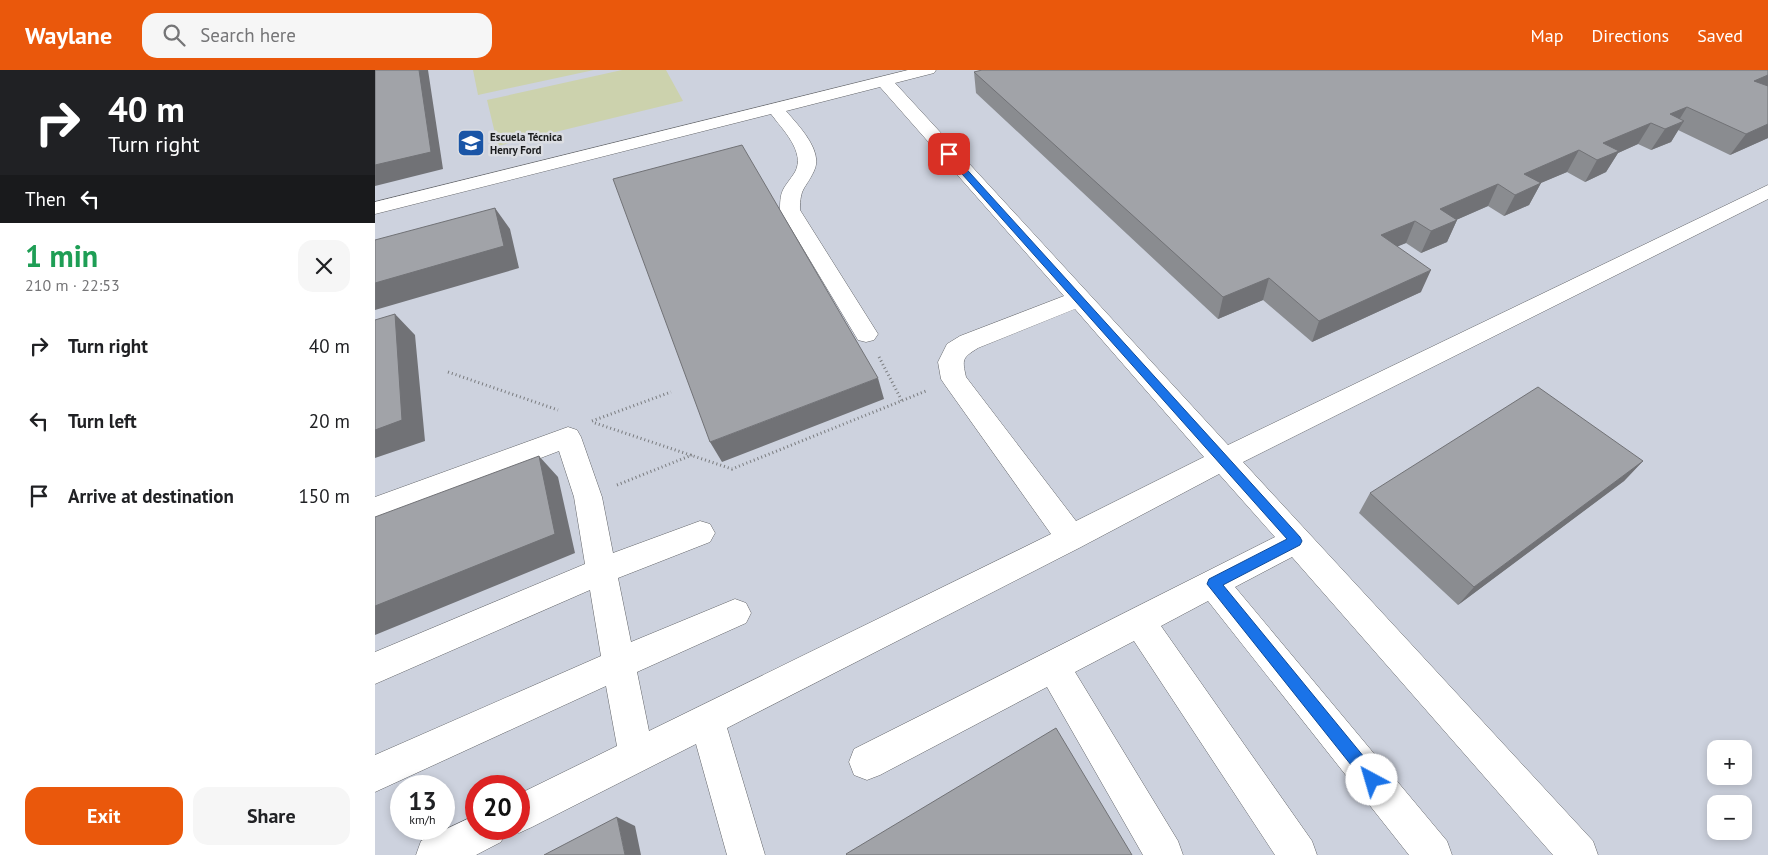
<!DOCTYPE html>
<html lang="en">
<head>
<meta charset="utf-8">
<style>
  body { margin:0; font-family:"PT Sans",sans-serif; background:#f6f6f6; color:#202124; height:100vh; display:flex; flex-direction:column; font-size:19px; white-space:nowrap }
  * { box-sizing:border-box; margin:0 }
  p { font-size:16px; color:#757577 }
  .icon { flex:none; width:28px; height:28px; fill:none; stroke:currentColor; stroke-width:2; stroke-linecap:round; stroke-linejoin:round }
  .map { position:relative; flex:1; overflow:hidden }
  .side { display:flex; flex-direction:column; background:#fff; width:375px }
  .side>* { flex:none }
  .top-card { background:#202124; color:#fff; overflow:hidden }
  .buttons { position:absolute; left:1332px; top:670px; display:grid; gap:10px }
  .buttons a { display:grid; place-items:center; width:45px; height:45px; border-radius:10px; background:#fff; box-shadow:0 2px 8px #0003; font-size:25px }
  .speed { position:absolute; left:15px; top:705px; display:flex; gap:10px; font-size:25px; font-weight:700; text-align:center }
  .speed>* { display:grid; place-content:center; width:65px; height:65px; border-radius:50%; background:#fff; box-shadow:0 2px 8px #0003; line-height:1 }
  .speed small { font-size:12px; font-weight:400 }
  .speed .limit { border:8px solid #d22; background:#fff; color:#111 }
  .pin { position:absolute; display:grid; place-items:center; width:42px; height:42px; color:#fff; margin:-21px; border-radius:10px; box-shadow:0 2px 8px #0006 }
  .me { position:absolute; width:55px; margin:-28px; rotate:321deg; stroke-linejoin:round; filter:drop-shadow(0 0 4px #0008) }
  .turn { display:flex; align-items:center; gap:18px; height:105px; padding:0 25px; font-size:22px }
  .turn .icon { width:65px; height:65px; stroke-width:2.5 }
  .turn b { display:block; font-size:35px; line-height:42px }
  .then { display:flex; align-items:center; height:48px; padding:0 25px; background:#0003; gap:10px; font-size:19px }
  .round { display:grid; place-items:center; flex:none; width:52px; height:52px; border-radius:15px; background:#f6f6f6 }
  .overview { display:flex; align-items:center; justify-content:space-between; height:85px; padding:0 25px }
  h1 { font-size:30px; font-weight:700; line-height:38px; color:#1e9e55 }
  .cta { display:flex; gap:10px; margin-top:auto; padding:10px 25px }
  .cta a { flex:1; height:58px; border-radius:15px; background:#ea580c; color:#fff; font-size:20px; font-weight:700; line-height:58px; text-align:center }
  .cta a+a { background:#f6f6f6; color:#202124 }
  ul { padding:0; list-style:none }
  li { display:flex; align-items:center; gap:15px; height:75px; padding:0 25px }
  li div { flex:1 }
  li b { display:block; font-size:19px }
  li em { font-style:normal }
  header { display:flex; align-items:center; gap:30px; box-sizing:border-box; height:70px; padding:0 25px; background:#ea580c; color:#fff }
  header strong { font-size:24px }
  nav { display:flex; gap:28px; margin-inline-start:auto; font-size:18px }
  .search { width:350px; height:45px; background:#f6f6f6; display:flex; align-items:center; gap:12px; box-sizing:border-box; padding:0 18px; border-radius:15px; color:#757577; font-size:19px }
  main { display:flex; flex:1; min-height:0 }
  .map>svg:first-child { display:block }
  .built { fill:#cdd2de; fill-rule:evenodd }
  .green { fill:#ccd2ad }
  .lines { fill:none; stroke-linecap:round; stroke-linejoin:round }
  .minor-casing { stroke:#636569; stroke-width:1 }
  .path { stroke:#7a7c7f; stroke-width:3; stroke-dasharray:1 3; stroke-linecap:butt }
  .minor { fill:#fff; fill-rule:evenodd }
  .wall { fill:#8a8c90 }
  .shaded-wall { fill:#717276 }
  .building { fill:#a1a3a8; stroke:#717276 }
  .route { fill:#1a73e8; stroke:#114b97 }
  .labels { text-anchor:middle; stroke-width:5; stroke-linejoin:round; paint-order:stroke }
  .far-poi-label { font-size:11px; font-weight:bold; fill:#1a1b1d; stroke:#dcdee3; text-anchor:start }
</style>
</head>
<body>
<header>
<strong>Waylane</strong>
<div class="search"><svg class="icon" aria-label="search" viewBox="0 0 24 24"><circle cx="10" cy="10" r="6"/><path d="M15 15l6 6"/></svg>Search here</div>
<nav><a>Map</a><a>Directions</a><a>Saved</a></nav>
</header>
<main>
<section class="side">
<div class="top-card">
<div class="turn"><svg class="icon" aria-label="right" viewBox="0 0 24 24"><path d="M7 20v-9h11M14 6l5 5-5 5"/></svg><div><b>40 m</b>Turn right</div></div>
<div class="then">Then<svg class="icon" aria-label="left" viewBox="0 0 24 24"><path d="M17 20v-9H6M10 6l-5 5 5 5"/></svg></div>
</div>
<div class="overview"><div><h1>1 min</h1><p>210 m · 22:53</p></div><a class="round"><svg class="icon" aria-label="close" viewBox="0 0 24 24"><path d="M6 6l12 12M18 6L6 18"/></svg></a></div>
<ul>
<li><svg class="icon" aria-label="right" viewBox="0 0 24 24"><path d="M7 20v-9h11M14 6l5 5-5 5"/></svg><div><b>Turn right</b></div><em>40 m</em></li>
<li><svg class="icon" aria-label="left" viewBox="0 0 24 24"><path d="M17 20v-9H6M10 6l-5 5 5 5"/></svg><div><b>Turn left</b></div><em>20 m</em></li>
<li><svg class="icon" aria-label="arrive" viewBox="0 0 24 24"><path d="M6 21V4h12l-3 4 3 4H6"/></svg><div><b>Arrive at destination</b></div><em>150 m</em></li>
</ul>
<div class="cta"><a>Exit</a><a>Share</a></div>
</section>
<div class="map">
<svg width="1393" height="785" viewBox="0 0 1393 785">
  <rect width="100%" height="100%" fill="#dcdee3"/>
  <path class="built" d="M 0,0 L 1393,0 L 1393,785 L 0,785 ZM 1341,679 L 1369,679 L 1369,706 L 1341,706 ZM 26,716 L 69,716 L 69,759 L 26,759 ZM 101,716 L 144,716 L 144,759 L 101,759 ZM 1341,734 L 1369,734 L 1369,761 L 1341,761 Z"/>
  <path class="green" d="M 98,0 L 219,0 L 103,25 Z
    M 247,0 L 291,0 L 308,31 L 123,76 L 112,30 Z"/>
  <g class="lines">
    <g class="minor-casing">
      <path id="minor" d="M 533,0 L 561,0 L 559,3 L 520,13 L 853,375 L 1393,115 L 1393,129 L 868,392 L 1218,771 L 1223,785 L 1178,785 L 917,487 L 860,517 L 1072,771 L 1077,785 L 1034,785 L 833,531 L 786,556 L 937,771 L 942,785 L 900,785 L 759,571 L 700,602 L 803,771 L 808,785 L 768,785 L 672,617 L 505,705 L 492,710 L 479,705 L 474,692 L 479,679 L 900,467 L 844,404 L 706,477 L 352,658 L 390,785 L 352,785 L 321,674 L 157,757 L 144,763 L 134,759 L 144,759 L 144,724 L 242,676 L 231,616 L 0,722 L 0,685 L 226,586 L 215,520 L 0,614 L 0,582 L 210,494 L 199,427 L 184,381 L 0,451 L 0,427 L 193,357 L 202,360 L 206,367 L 227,427 L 238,483 L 325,451 L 335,454 L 340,463 L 335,472 L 243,508 L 256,572 L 360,529 L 371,533 L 376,543 L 371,553 L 262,602 L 274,661 L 676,464 L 570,315 L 566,309 L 563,292 L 572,274 L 585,266 L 689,226 L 505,17 L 411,41 C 423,55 449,81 439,101 C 430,120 425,117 425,140 L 503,264 L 499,270 L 491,272 L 483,270 L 405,140 C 405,118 409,119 420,102 C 431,82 407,59 396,44 L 0,144 L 0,132 ZM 700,239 L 829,387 L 701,451 L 591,307 C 587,289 587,288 603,278 Z
        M 101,745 L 101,759 L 132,759 L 126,772 L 101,785 L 41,785 L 46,771 Z"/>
    </g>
    <path class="path" d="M 504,287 L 527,331
      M 73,302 L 183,340
      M 217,351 L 296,322
      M 220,353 L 357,399 L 551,321
      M 242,415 L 317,385"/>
    <use href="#minor" class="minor"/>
  </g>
  <path class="wall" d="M 1393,0 L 1393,68 L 1355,85 L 1303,60 L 1296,72 L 1276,80 L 1263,74 L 1243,83 L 1231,102 L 1210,112 L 1192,102 L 1165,113 L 1166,113 L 1154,135 L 1129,146 L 1113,136 L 1081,150 L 1082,150 L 1072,172 L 1046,183 L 1031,173 L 1022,176 L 1046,222 L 937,272 L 888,230 L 843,249 L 601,23 L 599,2 Z
    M 1268,391 L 1249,411 L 1083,535 L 984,443 L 995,423 Z"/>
  <path class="shaded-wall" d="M 44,0 L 53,0 L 68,99 L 0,116 L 0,95 Z
    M 1393,5 L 1393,19 L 1379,11 Z
    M 1312,37 L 1301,55 L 1309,51 L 1296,72 L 1276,80 L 1290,59 L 1295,44 Z
    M 1276,53 L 1263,74 L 1243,83 L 1231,102 L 1210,112 L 1222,90 L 1228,73 Z
    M 1393,54 L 1393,68 L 1355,85 L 1371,64 Z
    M 1204,80 L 1192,102 L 1140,124 L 1149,104 Z
    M 1166,113 L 1154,135 L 1129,146 L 1140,125 Z
    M 1123,114 L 1113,136 L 1056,161 L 1065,139 Z
    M 120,138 L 135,159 L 144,198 L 0,240 L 0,213 Z
    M 1082,150 L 1072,172 L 1046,183 L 1056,161 Z
    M 1040,151 L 1031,173 L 998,187 L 1006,165 Z
    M 1056,200 L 1046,222 L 937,272 L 944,251 Z
    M 894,208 L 888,230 L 843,249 L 848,227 Z
    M 20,244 L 40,265 L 50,371 L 0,388 L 0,360 Z
    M 503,308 L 509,329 L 347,392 L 335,372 Z
    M 164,386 L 183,407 L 200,483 L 0,565 L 0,536 Z
    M 1268,391 L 1249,411 L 1083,535 L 1099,517 Z
    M 242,747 L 260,756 L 266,785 L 250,785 Z"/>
  <path class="building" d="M 0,0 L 44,0 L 56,82 L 0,95 Z
    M 607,0 L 1393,0 L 1393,5 L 1379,11 L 1393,16 L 1393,54 L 1371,64 L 1312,37 L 1295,44 L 1309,51 L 1290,59 L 1276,53 L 1228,73 L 1244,81 L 1222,90 L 1204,80 L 1149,104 L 1166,113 L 1140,125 L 1123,114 L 1065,139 L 1082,150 L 1056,161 L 1040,151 L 1006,165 L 1056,200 L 944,251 L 894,208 L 848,227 L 599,2 Z
    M 367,75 L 503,308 L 335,372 L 238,109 Z
    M 120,138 L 129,176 L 0,213 L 0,170 Z
    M 20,244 L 27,350 L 0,360 L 0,250 Z
    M 1163,317 L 1268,391 L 1099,517 L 995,423 Z
    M 164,386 L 180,464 L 0,536 L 0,447 Z
    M 681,658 L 757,785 L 472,785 L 471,784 Z
    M 242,747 L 250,785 L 169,785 Z"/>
  <path class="route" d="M 571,82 L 576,82 L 925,467 L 927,471 L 925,475 L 848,515 L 1003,704 L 1005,710 L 1003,715 L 997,717 L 992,715 L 832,514 L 834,509 L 912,469 L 571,86 Z"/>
  <defs>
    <g id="school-square" transform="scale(1.4375)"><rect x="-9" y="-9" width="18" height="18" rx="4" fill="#1a55a6" stroke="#dcdee3"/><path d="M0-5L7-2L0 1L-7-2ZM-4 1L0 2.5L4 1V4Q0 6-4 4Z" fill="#fff"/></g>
  </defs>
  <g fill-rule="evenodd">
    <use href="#school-square" x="96" y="73"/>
  </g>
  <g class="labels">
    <g class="far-poi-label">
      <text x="115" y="71">Escuela Técnica<tspan x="115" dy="13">Henry Ford</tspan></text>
    </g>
  </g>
</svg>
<div class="buttons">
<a>+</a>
<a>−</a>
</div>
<div class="speed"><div>13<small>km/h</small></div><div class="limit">20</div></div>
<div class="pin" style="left:574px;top:84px;background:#d93025"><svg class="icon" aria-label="arrive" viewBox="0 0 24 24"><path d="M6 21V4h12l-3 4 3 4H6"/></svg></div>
<svg class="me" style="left:997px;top:710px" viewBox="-20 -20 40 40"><circle r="19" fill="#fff"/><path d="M0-13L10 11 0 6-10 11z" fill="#1a73e8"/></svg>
</div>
</main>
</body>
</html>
